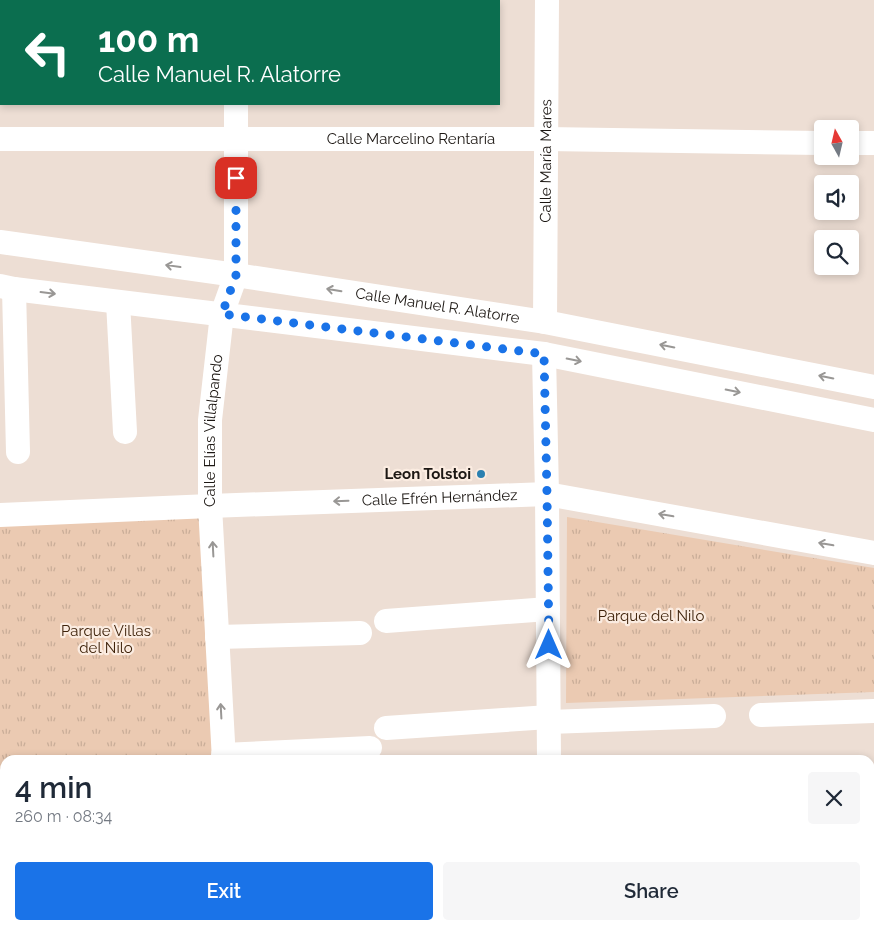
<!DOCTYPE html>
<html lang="en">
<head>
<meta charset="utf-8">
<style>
  body { margin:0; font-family:Raleway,sans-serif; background:#f6f6f7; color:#1f2937; height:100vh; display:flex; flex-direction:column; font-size:19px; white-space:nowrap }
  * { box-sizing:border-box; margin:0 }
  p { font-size:16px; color:#747a83 }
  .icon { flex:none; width:28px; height:28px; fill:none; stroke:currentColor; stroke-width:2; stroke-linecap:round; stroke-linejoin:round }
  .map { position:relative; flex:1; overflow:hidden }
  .panel { position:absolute; left:0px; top:755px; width:875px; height:175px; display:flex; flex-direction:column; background:#fff; border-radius:15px 15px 0 0; box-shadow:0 2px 8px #0003 }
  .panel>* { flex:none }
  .guide { position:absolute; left:0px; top:0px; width:500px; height:105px; box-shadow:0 2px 8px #0003; background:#0b6e4f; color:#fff; overflow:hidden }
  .needle { width:32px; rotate:352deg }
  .fabs { position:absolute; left:814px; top:120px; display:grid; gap:10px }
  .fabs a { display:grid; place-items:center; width:45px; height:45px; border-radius:5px; background:#fff; box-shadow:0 2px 8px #0003; font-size:25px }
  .pin { position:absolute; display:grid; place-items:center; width:42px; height:42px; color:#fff; margin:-21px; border-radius:10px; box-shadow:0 2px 8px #0006 }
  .me { position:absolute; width:55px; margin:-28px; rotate:0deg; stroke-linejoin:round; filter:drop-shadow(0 0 4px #0008) }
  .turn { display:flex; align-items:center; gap:18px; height:105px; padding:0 15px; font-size:22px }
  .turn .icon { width:65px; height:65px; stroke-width:2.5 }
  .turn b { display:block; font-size:35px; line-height:42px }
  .round { display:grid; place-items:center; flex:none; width:52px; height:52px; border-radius:5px; background:#f6f6f7 }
  .headline { display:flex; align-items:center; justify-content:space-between; height:85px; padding:0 15px }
  h1 { font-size:30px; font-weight:600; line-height:38px }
  .cta { display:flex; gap:10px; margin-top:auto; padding:10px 15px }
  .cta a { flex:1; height:58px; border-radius:5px; background:#1a73e8; color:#fff; font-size:20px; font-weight:600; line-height:58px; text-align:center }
  .cta a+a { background:#f6f6f7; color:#1f2937 }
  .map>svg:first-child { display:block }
  .park { fill:url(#park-tufts) }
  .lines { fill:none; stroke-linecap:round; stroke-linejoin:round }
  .minor { stroke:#fff; stroke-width:24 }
  .oneway { stroke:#999795 }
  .route { stroke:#1a73e8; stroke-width:9; stroke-dasharray:0 16.2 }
  .poi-dot { fill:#2b80b0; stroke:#fbece1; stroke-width:2 }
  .labels { text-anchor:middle; stroke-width:4.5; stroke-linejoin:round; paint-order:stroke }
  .street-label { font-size:15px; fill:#1c1713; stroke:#fbece1 }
  .poi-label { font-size:15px; font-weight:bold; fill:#1c1713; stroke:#fbece1; text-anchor:end }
  .park-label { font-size:15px; fill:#3f230b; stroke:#fbece1 }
</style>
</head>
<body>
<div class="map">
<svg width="874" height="930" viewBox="0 0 874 930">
  <defs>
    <pattern id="park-tufts" width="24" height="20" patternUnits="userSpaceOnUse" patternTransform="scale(1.25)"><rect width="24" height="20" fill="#ebcab2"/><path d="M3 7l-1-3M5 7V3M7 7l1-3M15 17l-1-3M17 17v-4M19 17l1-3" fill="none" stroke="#c9ad98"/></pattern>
  </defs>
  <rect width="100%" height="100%" fill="#edded4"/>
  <path class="park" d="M 207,510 L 215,760 L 5,760 L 5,925 L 221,925 L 221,930 L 0,930 L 0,519 Z
    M 567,517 L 874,568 L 874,692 L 566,703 Z"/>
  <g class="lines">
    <g class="minor">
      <path d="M 236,0 L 236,1"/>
      <path id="s1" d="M 0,139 L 546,139 L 822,143"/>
      <path d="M 850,143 L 874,143"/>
      <path id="s2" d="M 0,242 L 236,275 L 545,322 L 874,387"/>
      <path d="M 0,286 L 14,289 L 544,354 L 874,420"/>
      <path d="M 14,289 L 18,452"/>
      <path d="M 118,302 L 125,432"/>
      <path id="s3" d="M 545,322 L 547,0"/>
      <path d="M 544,354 L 547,494 L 549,760"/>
      <path id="s4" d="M 0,515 L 210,506 L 547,494 L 874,553"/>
      <path d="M 386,621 L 548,609"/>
      <path d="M 217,637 L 360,633"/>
      <path d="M 761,715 L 874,711"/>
      <path d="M 549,722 L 714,716"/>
      <path d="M 386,728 L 549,717"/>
      <path d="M 223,755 L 370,748"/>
      <path id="s5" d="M 224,760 L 210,506 L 210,420 L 222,314 L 236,275 L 236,104"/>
      <path d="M 870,817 L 874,817"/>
      <path d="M 870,924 L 874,924"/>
      <path d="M 232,925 L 233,930"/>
      <path d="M 551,925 L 551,930"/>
      <path d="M 767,927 L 830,925"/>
      <path d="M 657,930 L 727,929"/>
    </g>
  </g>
  <defs><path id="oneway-shaft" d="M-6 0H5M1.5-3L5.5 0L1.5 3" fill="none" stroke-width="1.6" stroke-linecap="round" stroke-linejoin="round" transform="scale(1.25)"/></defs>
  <g class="oneway">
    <use href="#oneway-shaft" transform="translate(173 266) rotate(-172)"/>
    <use href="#oneway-shaft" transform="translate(334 290) rotate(-171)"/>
    <use href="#oneway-shaft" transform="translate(48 293) rotate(7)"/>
    <use href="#oneway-shaft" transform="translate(667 346) rotate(-169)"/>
    <use href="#oneway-shaft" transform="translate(574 360) rotate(11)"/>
    <use href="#oneway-shaft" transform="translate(826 377) rotate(-169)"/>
    <use href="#oneway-shaft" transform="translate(733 391) rotate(11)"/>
    <use href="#oneway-shaft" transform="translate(341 501) rotate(178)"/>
    <use href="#oneway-shaft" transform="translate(666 515) rotate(-170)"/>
    <use href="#oneway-shaft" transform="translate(826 544) rotate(-170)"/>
    <use href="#oneway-shaft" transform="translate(213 549) rotate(-93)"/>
    <use href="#oneway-shaft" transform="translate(221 711) rotate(-93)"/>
  </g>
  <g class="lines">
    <path class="route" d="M 236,178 L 236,275 L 222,314 L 544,354 L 547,494 L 549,645"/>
  </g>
  <circle class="poi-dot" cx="481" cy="474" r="5"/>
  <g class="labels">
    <g class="street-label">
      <text dy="5" stroke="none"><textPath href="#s1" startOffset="411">Calle Marcelino Rentaría</textPath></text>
      <text dy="5" stroke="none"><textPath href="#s3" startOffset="161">Calle María Mares</textPath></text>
      <text dy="5" stroke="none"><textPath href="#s2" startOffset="442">Calle Manuel R. Alatorre</textPath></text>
      <text dy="5" stroke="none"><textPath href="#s5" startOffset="330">Calle Elías Villalpando</textPath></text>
      <text dy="5" stroke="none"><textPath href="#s4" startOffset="440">Calle Efrén Hernández</textPath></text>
    </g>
    <g class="poi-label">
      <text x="471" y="479">Leon Tolstoi</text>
    </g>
    <g class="park-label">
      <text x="651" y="621">Parque del Nilo</text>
      <text x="106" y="636">Parque Villas<tspan x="106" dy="17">del Nilo</tspan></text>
    </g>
  </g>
</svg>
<div class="fabs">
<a><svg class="needle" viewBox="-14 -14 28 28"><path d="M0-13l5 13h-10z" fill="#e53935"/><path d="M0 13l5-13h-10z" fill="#747a83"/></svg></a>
<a><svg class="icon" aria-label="sound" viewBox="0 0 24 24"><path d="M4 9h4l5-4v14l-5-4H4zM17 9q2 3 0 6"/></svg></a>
<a><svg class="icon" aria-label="search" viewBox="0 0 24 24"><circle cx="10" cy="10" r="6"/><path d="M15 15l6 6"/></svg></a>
</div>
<div class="pin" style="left:236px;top:178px;background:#d93025"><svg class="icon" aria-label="arrive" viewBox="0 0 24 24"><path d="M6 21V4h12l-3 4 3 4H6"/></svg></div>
<svg class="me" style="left:549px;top:645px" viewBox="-20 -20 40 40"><path d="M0-17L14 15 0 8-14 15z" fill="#1a73e8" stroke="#fff" stroke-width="4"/></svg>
<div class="guide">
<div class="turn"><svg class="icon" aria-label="left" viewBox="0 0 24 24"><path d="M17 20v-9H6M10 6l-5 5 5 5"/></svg><div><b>100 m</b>Calle Manuel R. Alatorre</div></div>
</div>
<section class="panel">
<div class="headline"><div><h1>4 min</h1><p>260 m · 08:34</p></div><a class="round"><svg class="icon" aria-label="close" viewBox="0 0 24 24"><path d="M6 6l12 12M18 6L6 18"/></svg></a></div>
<div class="cta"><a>Exit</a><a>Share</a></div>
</section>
</div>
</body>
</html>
